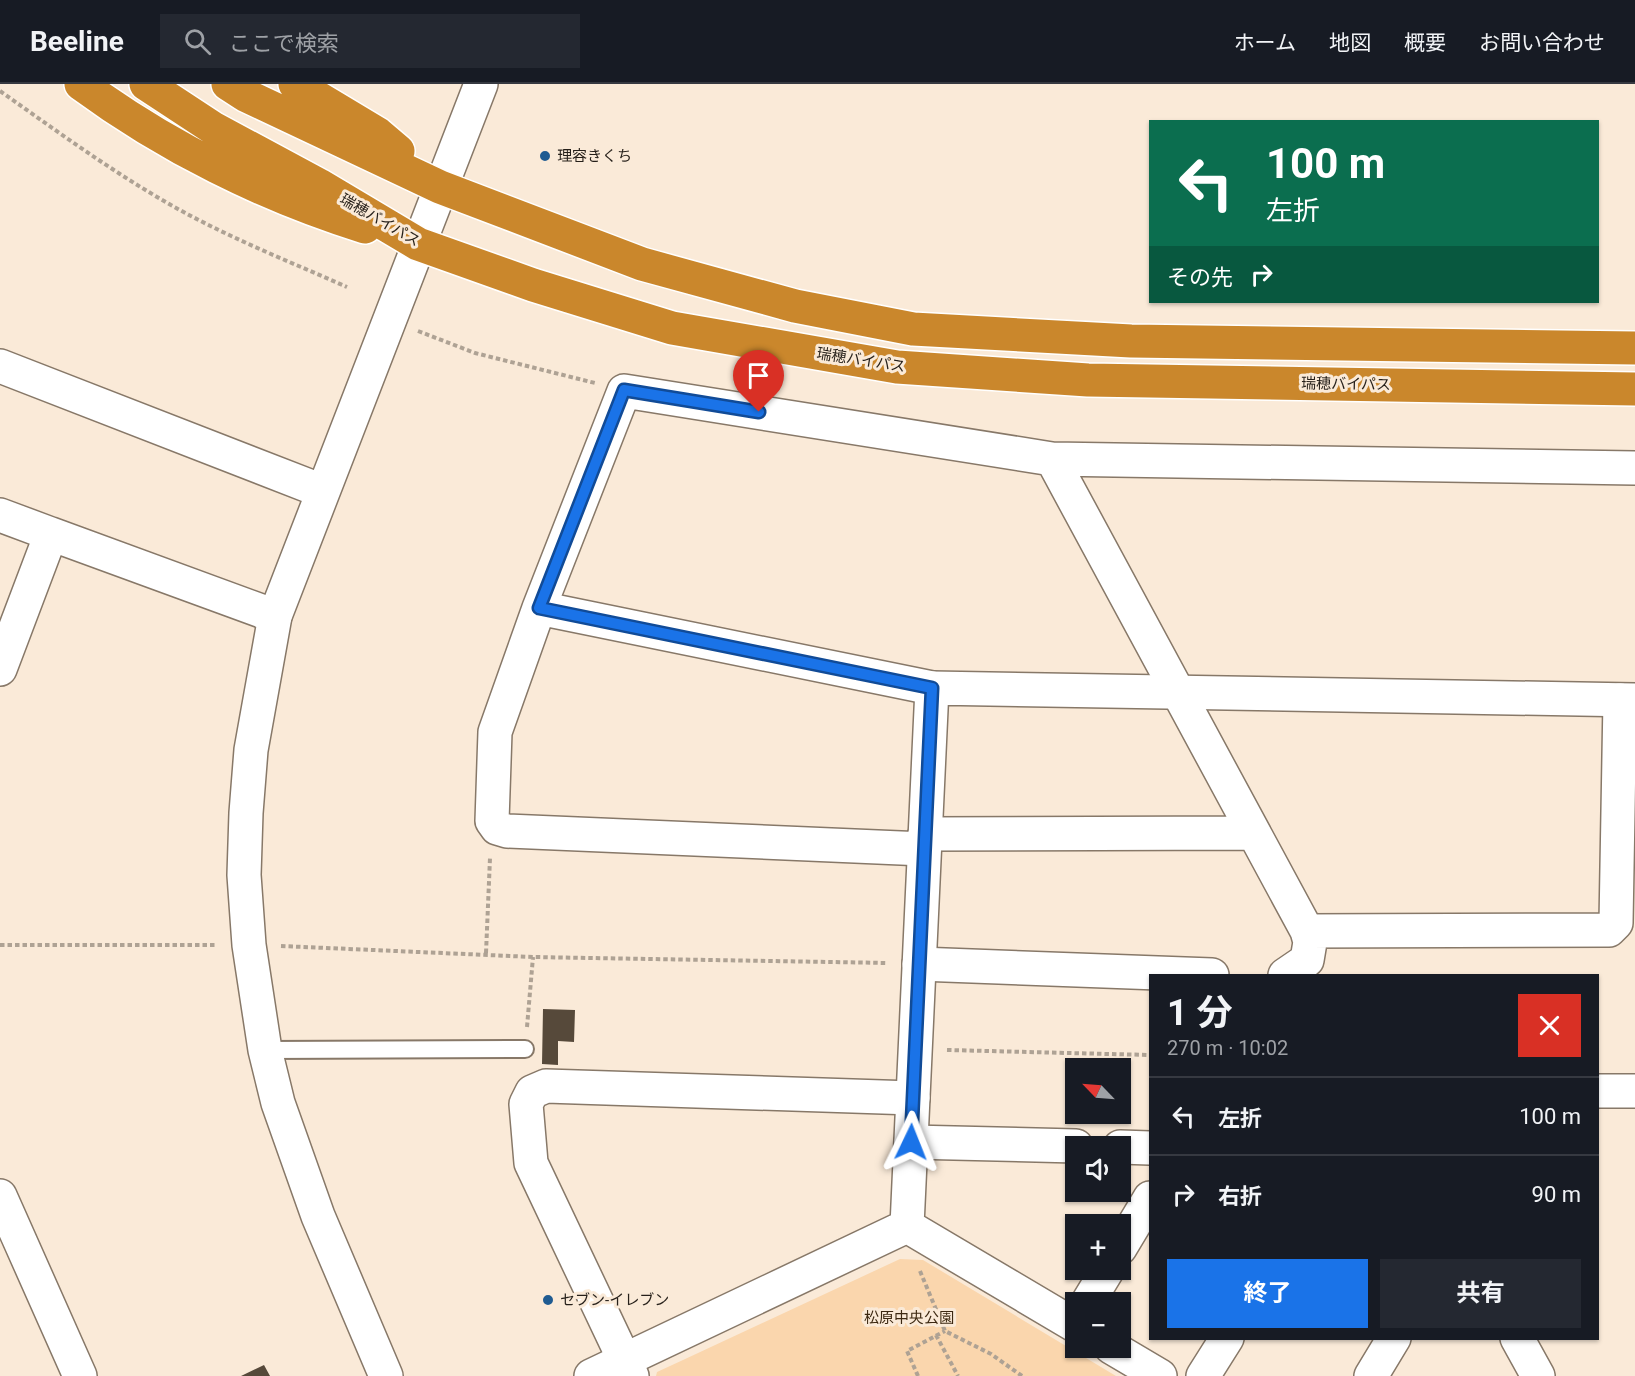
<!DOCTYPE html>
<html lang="ja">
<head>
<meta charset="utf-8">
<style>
  body { margin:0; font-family:Roboto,"Noto Sans JP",sans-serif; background:#242831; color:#f1f3f6; height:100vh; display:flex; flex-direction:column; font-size:22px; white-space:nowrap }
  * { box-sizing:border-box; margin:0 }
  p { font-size:20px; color:#9ea1a6 }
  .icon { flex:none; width:33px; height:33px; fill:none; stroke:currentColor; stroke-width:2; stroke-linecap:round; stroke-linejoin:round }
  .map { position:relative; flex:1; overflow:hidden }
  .side { position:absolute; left:1149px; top:890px; width:450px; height:366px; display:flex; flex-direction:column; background:#171b24; border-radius:0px; box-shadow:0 2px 4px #0004 }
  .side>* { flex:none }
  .top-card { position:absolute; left:1149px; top:36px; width:450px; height:183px; border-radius:0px; box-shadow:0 2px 4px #0004; background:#0b6e4f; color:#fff; overflow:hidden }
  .needle { width:39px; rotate:295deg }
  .fabs { position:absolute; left:1065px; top:974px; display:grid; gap:12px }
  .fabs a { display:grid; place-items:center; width:66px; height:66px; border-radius:0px; background:#171b24; box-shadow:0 2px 4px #0004; font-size:30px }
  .pin { position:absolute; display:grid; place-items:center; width:51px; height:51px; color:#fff; margin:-62px -26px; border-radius:50% 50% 50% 0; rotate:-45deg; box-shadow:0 0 6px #0007 }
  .pin .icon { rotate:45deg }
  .me { position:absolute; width:66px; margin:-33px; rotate:2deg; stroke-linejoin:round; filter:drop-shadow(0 0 4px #0008) }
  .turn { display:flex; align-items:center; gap:21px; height:126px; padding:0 18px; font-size:27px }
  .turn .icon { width:78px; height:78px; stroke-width:2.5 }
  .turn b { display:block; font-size:42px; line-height:51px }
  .then { display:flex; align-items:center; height:57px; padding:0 18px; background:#0003; gap:12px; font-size:22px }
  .round { display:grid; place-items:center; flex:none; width:63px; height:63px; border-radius:0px; background:#242831 }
  .headline { display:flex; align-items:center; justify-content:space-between; height:102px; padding:0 18px }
  h1 { font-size:36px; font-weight:700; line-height:45px }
  .button { display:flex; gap:12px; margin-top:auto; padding:12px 18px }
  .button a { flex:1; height:69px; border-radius:0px; background:#1a73e8; color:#fff; font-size:24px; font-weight:700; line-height:69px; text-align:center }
  .button a+a { background:#242831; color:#f1f3f6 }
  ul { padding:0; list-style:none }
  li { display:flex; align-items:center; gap:18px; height:78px; padding:0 18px; border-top:2px solid #363941 }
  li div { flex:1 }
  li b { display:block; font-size:22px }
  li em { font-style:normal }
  header { display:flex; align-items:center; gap:36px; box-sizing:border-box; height:84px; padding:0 30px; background:#171b24; border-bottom:2px solid #363941 }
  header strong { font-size:28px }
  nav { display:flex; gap:33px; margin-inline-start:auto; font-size:21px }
  .search { width:420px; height:54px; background:#242831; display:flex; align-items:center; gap:15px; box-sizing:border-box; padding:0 21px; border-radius:0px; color:#9ea1a6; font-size:22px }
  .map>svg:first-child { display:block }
  .green { fill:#fad6ad }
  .building { fill:#56493a }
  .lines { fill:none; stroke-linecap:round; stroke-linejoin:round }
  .lane-casing { stroke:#877868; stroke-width:20 }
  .street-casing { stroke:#877868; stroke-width:36 }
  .secondary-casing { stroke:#877868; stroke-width:36 }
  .highway-casing { stroke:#fff; stroke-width:36 }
  .path { stroke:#aea294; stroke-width:4; stroke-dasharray:4.5 3; stroke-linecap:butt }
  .lane { stroke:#fff; stroke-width:16 }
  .street { stroke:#fff; stroke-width:33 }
  .secondary { stroke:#fff; stroke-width:33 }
  .highway { stroke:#ca872c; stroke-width:33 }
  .route-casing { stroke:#114b97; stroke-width:15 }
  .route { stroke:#1a73e8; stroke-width:10 }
  .poi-dot { fill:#1f5b91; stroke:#faead8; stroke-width:2 }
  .labels { text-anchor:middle; stroke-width:6; stroke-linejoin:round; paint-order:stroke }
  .poi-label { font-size:15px; fill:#251f19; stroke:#faead8; text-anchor:start }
  .street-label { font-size:15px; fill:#251f19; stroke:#faead8 }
  .park-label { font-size:15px; fill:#3d2912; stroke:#faead8 }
</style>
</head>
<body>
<header>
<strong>Beeline</strong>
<div class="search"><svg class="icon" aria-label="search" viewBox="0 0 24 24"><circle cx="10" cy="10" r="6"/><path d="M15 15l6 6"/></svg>ここで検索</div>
<nav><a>ホーム</a><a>地図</a><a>概要</a><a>お問い合わせ</a></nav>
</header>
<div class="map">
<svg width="1635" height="1292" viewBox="0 0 1635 1292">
  <rect width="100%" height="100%" fill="#faead8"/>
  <path class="green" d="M 900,1175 L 923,1176 L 1116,1292 L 656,1292 L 657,1288 L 683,1276 Z"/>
  <path class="building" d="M 543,925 L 575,926 L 574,958 L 558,957 L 558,981 L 542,980 Z
    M 264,1281 L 270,1292 L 241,1292 Z"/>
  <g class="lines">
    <g class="lane-casing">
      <path id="lane" d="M 265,966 L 525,965"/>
    </g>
    <g class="street-casing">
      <path id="street" d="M 0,282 L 322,407
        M 1052,375 L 1307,847 L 1609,846 L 1616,839 L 1620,616
        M 0,431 L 51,450
        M 539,524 L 932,604
        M 0,585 L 51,450 L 275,532
        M 925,750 L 1254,749
        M 924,765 L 507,747 L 497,744 L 492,737 L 495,648 L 539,524 L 624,307 L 1052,375 L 1635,384
        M 919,880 L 1212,891
        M 1285,891 L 1307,876 L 1310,858 L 1307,847
        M 1598,1007 L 1635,1007
        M 911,1058 L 1076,1062
        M 1120,1063 L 1150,1064
        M 0,1112 L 80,1292
        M 1120,1164 L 1150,1114
        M 1088,1218 L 1108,1185
        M 1517,1254 L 1538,1292
        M 632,1292 L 531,1079 L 526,1020 L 532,1008 L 546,1002 L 913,1014
        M 1203,1292 L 1227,1254
        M 1371,1292 L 1394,1254"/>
    </g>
    <g class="secondary-casing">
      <path id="secondary" d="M 907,1142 L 932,604 L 1635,616
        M 907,1142 L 1076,1242
        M 1111,1263 L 1160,1292
        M 386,1292 L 318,1132 L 278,1019 L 265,966 L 249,861 L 244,791 L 246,729 L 251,666 L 275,532 L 481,0
        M 591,1292 L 907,1142"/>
    </g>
    <g class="highway-casing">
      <path id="highway" d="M 81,0 C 165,62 265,112 365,143
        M 146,0 L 213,44 L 319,101 L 418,160 L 533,201 L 672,244 L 897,283 L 1088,296 L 1635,305
        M 228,0 L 245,11 L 440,103 L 642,180 L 795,222 L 913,245 L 1131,257 L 1635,264
        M 295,0 L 378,50 L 398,67"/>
    </g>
    <path class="path" d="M 0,7 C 54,45 107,84 164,117 C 222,151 286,176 347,203
      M 418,247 L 475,269 L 595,299
      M 0,861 L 217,861
      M 281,862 L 533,873 L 888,879
      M 486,869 L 490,774
      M 527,943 L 533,873
      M 947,966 L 1150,971
      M 920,1187 L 945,1247 L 991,1270 L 1022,1292
      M 936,1251 L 958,1292
      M 918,1292 L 907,1267 L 945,1247"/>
    <use href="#lane" class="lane"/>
    <use href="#street" class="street"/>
    <use href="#secondary" class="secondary"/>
    <use href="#highway" class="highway"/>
  </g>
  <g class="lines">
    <g class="route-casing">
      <path id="route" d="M 759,328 L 624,306 L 539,524 L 932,604 L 911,1058"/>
    </g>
    <use href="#route" class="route"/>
  </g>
  <g class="poi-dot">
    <circle cx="545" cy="72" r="6"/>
    <circle cx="548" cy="1216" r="6"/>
  </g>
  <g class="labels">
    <g class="poi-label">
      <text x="557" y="77">理容きくち</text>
      <text x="560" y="1221">セブン-イレブン</text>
    </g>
    <g class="street-label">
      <text transform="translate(380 136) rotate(30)" y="5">瑞穂バイパス</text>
      <text transform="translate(861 276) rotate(9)" y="5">瑞穂バイパス</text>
      <text transform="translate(1346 300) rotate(1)" y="5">瑞穂バイパス</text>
    </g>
    <g class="park-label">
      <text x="909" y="1239">松原中央公園</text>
    </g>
  </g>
</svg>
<div class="fabs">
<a><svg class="needle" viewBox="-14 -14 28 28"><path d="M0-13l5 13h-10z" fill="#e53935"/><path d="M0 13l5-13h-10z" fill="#9ea1a6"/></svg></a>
<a><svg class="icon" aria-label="sound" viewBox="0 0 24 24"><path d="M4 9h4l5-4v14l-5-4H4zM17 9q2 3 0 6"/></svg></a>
<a>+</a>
<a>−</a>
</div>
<div class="pin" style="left:759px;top:328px;background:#d93025"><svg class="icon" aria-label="arrive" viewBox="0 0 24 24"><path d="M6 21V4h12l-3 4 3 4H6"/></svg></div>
<svg class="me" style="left:911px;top:1058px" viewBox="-20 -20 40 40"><path d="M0-17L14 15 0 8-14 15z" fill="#1a73e8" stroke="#fff" stroke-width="4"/></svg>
<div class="top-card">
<div class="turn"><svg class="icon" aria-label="left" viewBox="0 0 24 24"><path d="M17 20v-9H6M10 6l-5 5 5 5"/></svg><div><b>100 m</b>左折</div></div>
<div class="then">その先<svg class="icon" aria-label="right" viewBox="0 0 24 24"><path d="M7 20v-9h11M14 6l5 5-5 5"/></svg></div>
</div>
<section class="side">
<div class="headline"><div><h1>1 分</h1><p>270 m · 10:02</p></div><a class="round" style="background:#d93025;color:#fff"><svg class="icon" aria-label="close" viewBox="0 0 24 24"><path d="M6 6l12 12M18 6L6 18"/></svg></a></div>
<ul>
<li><svg class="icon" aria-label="left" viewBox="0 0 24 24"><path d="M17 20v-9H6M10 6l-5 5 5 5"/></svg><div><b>左折</b></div><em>100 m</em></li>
<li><svg class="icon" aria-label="right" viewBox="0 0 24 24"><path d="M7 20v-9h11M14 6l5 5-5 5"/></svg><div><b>右折</b></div><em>90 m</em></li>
</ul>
<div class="button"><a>終了</a><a>共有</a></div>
</section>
</div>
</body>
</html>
